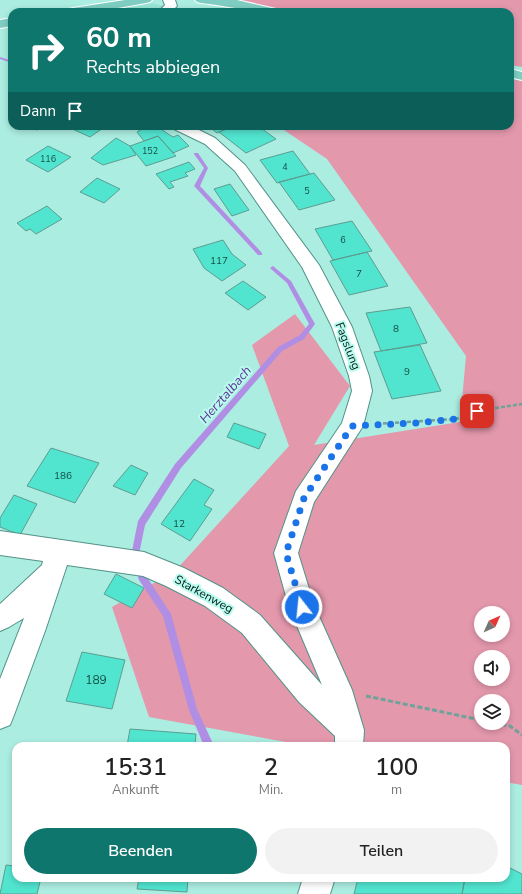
<!DOCTYPE html>
<html lang="de">
<head>
<meta charset="utf-8">
<style>
  body { margin:0; font-family:"Nunito Sans",sans-serif; background:#f2f2f2; color:#222; height:100vh; display:flex; flex-direction:column; font-size:15px; white-space:nowrap }
  * { box-sizing:border-box; margin:0 }
  p { font-size:13px; color:#767676 }
  .icon { flex:none; width:22px; height:22px; fill:none; stroke:currentColor; stroke-width:2; stroke-linecap:round; stroke-linejoin:round }
  .map { position:relative; flex:1; overflow:hidden }
  .side { position:absolute; left:12px; top:742px; width:498px; height:140px; display:flex; flex-direction:column; background:#fff; border-radius:12px; box-shadow:0 2px 6px #0003 }
  .side>* { flex:none }
  .banner { position:absolute; left:8px; top:8px; width:506px; height:122px; border-radius:12px; box-shadow:0 2px 6px #0003; background:#0f766e; color:#fff; overflow:hidden }
  .needle { width:26px; rotate:45deg }
  .controls { position:absolute; left:474px; top:606px; display:grid; gap:8px }
  .controls a { display:grid; place-items:center; width:36px; height:36px; border-radius:50%; background:#fff; box-shadow:0 2px 6px #0003; font-size:20px }
  .pin { position:absolute; display:grid; place-items:center; width:34px; height:34px; color:#fff; margin:-17px; border-radius:8px; box-shadow:0 2px 6px #0006 }
  .me { position:absolute; width:44px; margin:-22px; rotate:344deg; stroke-linejoin:round; filter:drop-shadow(0 0 3px #0008) }
  .turn { display:flex; align-items:center; gap:14px; height:84px; padding:0 12px; font-size:18px }
  .turn .icon { width:52px; height:52px; stroke-width:2.5 }
  .turn b { display:block; font-size:28px; line-height:34px }
  .then { display:flex; align-items:center; height:38px; padding:0 12px; background:#0003; gap:8px; font-size:15px }
  .eta { display:flex; justify-content:space-evenly; align-items:center; height:68px; text-align:center }
  .eta b { font-size:24px; font-weight:600; line-height:28px }
  .cta { display:flex; gap:8px; margin-top:auto; padding:8px 12px }
  .cta a { flex:1; height:46px; border-radius:24px; background:#0f766e; color:#fff; font-size:16px; font-weight:600; line-height:46px; text-align:center }
  .cta a+a { background:#f2f2f2; color:#222 }
  .map>svg:first-child { display:block }
  .built { fill:#98e5d7 }
  .green { fill:#e398ac; fill-rule:evenodd }
  .lines { fill:none; stroke-linecap:round; stroke-linejoin:round }
  .stream { fill:#b08ee4; fill-rule:evenodd }
  .building { fill:#51e4cf; stroke:#5d9d91 }
  .minor-casing { stroke:#529287; stroke-width:2 }
  .major-casing { stroke:#fff; stroke-width:2 }
  .path-far1 { stroke:#6fa299; stroke-width:2.5; stroke-dasharray:4 2; stroke-linecap:butt }
  .path { stroke:#6fa299; stroke-width:3; stroke-dasharray:5 2.5; stroke-linecap:butt }
  .minor { fill:#fff; fill-rule:evenodd }
  .major { fill:#7fcdc2; fill-rule:evenodd }
  .route { stroke:#1a73e8; stroke-width:7; stroke-dasharray:0 12.6 }
  .labels { text-anchor:middle; stroke-width:4; stroke-linejoin:round; paint-order:stroke }
  .far-number-label { font-size:9px; fill:#154d45 }
  .number-label { font-size:10px; fill:#154d45 }
  .street-label { font-size:12px; fill:#011b17; stroke:#b9fbee }
  .near-number-label { font-size:12px; fill:#154d45 }
  .water-label { font-size:13px; font-style:italic; fill:#623498; stroke:#b9fbee }
</style>
</head>
<body>
<div class="map">
<svg width="522" height="894" viewBox="0 0 522 894">
  <rect width="100%" height="100%" fill="#acede1"/>
  <path class="built" d="M 152,3 L 166,7 L 160,12 L 98,12 Z"/>
  <path class="green" d="M 234,0 L 522,0 L 522,67 L 510,65 L 510,12 L 280,12 Z
    M 510,79 L 522,81 L 522,785 L 506,782 L 506,746 L 308,746 L 149,717 L 112,607 L 175,571 L 289,446 L 252,345 L 295,314 L 350,386 L 314,445 L 460,422 L 466,356 L 327,159 L 278,126 L 510,126 ZM 481,613 L 503,613 L 503,635 L 481,635 ZM 481,657 L 503,657 L 503,679 L 481,679 ZM 481,701 L 503,701 L 503,723 L 481,723 Z"/>
  <g class="lines">
    <path class="stream" d="M 0,57 L 12,61 L 12,63 L 0,59 Z
      M 194,153 L 198,153 L 208,168 L 200,186 L 262,253 L 262,255 L 258,255 L 195,187 L 194,186 L 204,168 L 194,154 Z
      M 273,266 L 291,281 L 315,324 L 304,339 L 282,351 L 181,468 L 145,525 L 139,554 L 136,555 L 133,554 L 132,551 L 138,521 L 175,464 L 278,347 L 300,335 L 309,324 L 287,283 L 271,269 L 270,268 Z
      M 142,573 L 145,574 L 171,614 L 197,709 L 214,746 L 204,746 L 189,710 L 163,616 L 139,580 L 138,577 L 139,574 Z"/>
  </g>
  <path class="building" d="M 26,126 L 43,126 L 37,130 Z
    M 70,126 L 106,126 L 90,137 L 68,127 Z
    M 147,126 L 156,126 L 173,137 L 178,135 L 189,146 L 173,153 L 158,136 L 144,141 L 137,132 Z
    M 208,126 L 233,126 L 217,133 Z
    M 233,126 L 258,126 L 276,139 L 246,153 L 219,132 Z
    M 158,136 L 176,156 L 146,166 L 130,146 Z
    M 116,138 L 130,146 L 136,155 L 103,165 L 91,158 Z
    M 48,146 L 71,157 L 48,172 L 26,160 Z
    M 293,151 L 310,174 L 277,183 L 260,160 Z
    M 189,162 L 195,169 L 185,173 L 188,176 L 170,182 L 174,187 L 169,189 L 156,174 Z
    M 314,173 L 335,200 L 299,210 L 279,182 Z
    M 97,178 L 120,189 L 104,203 L 80,192 Z
    M 230,184 L 249,210 L 232,216 L 214,189 Z
    M 47,206 L 62,219 L 36,234 L 30,229 L 26,231 L 17,223 Z
    M 352,221 L 372,251 L 333,260 L 315,229 Z
    M 223,240 L 232,254 L 246,265 L 222,281 L 204,268 L 193,249 Z
    M 367,252 L 388,286 L 349,295 L 330,261 Z
    M 243,281 L 266,297 L 248,310 L 225,293 Z
    M 410,307 L 427,343 L 381,351 L 366,313 Z
    M 420,345 L 441,391 L 392,399 L 374,352 Z
    M 234,423 L 266,434 L 259,449 L 227,437 Z
    M 51,448 L 99,463 L 75,503 L 27,486 Z
    M 131,465 L 148,473 L 135,495 L 113,486 Z
    M 194,479 L 214,490 L 204,505 L 212,509 L 190,541 L 161,524 Z
    M 14,495 L 37,504 L 20,535 L 0,527 L 0,518 Z
    M 116,574 L 144,588 L 132,608 L 104,594 Z
    M 82,652 L 125,660 L 112,709 L 66,701 Z
    M 130,729 L 196,734 L 195,746 L 127,746 Z
    M 6,865 L 16,866 L 16,878 L 41,878 L 37,894 L 0,894 Z
    M 506,866 L 522,874 L 522,894 L 462,894 L 465,878 L 506,878 Z
    M 139,878 L 188,878 L 187,892 L 137,889 Z
    M 358,878 L 465,878 L 462,894 L 354,894 Z"/>
  <g class="lines">
    <g class="minor-casing">
      <path id="minor" d="M 163,0 L 175,0 L 177,6 L 171,12 L 158,12 L 165,5 Z
        M 172,126 L 191,126 L 215,138 L 245,165 L 319,265 L 352,327 L 369,376 L 372,391 L 363,426 L 314,502 L 298,553 L 314,605 L 352,690 L 364,730 L 363,746 L 335,746 L 335,736 L 299,702 L 242,633 L 205,606 L 166,586 L 143,576 L 67,565 L 45,631 L 14,715 L 10,725 L 0,729 L 0,679 L 24,618 L 9,627 L 0,631 L 0,604 L 42,565 L 43,561 L 0,555 L 0,531 L 144,552 L 184,568 L 223,588 L 260,615 L 322,685 L 289,607 L 274,553 L 296,491 L 342,423 L 352,391 L 349,376 L 332,327 L 302,267 L 235,171 L 205,144 L 174,129 Z
        M 303,878 L 335,878 L 330,894 L 298,894 Z"/>
    </g>
    <g class="major-casing">
      <path id="major" d="M 125,0 L 152,0 L 150,2 L 146,3 L 95,12 L 67,12 L 69,9 L 73,8 Z
        M 195,0 L 237,0 L 276,9 L 278,12 C 252,12 227,6 201,3 L 197,2 Z
        M 12,18 L 12,26 L 0,28 L 0,20 Z
        M 510,69 L 522,72 L 522,80 L 510,77 Z"/>
    </g>
    <path class="path-far1" d="M 377,424 L 456,419 L 477,411 L 522,404"/>
    <path class="path" d="M 366,696 L 481,720
      M 494,723 L 510,726 L 522,735"/>
    <use href="#minor" class="minor"/>
    <use href="#major" class="major"/>
  </g>
  <g class="lines">
    <path class="route" d="M 302,607 L 286,553 L 304,498 L 352,426 L 415,423 L 456,419 L 477,411"/>
  </g>
  <g class="labels">
    <g class="far-number-label">
      <text x="150" y="154">152</text>
      <text x="48" y="162">116</text>
      <text x="285" y="170">4</text>
      <text x="307" y="194">5</text>
      <text x="343" y="243">6</text>
    </g>
    <g class="number-label">
      <text x="219" y="264">117</text>
      <text x="359" y="277">7</text>
      <text x="396" y="332">8</text>
      <text x="407" y="375">9</text>
      <text x="63" y="479">186</text>
      <text x="179" y="527">12</text>
    </g>
    <g class="street-label">
      <text transform="translate(348 346) rotate(69)" y="4">Fagslung</text>
      <text transform="translate(204 594) rotate(29)" y="4">Starkenweg</text>
    </g>
    <g class="near-number-label">
      <text x="96" y="684">189</text>
    </g>
    <g class="water-label">
      <text transform="translate(225 394) rotate(-49)" y="5">Herztalbach</text>
    </g>
  </g>
</svg>
<div class="controls">
<a><svg class="needle" viewBox="-14 -14 28 28"><path d="M0-13l5 13h-10z" fill="#e53935"/><path d="M0 13l5-13h-10z" fill="#767676"/></svg></a>
<a><svg class="icon" aria-label="sound" viewBox="0 0 24 24"><path d="M4 9h4l5-4v14l-5-4H4zM17 9q2 3 0 6"/></svg></a>
<a><svg class="icon" aria-label="layers" viewBox="0 0 24 24"><path d="M12 4l9 5-9 5-9-5zM3 14l9 5 9-5"/></svg></a>
</div>
<div class="pin" style="left:477px;top:411px;background:#d93025"><svg class="icon" aria-label="arrive" viewBox="0 0 24 24"><path d="M6 21V4h12l-3 4 3 4H6"/></svg></div>
<svg class="me" style="left:302px;top:607px" viewBox="-20 -20 40 40"><circle r="17" fill="#1a73e8" stroke="#fff" stroke-width="3"/><path d="M0-11L8 9 0 5-8 9z" fill="#fff"/></svg>
<div class="banner">
<div class="turn"><svg class="icon" aria-label="right" viewBox="0 0 24 24"><path d="M7 20v-9h11M14 6l5 5-5 5"/></svg><div><b>60 m</b>Rechts abbiegen</div></div>
<div class="then">Dann<svg class="icon" aria-label="arrive" viewBox="0 0 24 24"><path d="M6 21V4h12l-3 4 3 4H6"/></svg></div>
</div>
<section class="side">
<div class="eta">
<div><b>15:31</b><p>Ankunft</p></div>
<div><b>2</b><p>Min.</p></div>
<div><b>100</b><p>m</p></div>
</div>
<div class="cta"><a>Beenden</a><a>Teilen</a></div>
</section>
</div>
</body>
</html>
